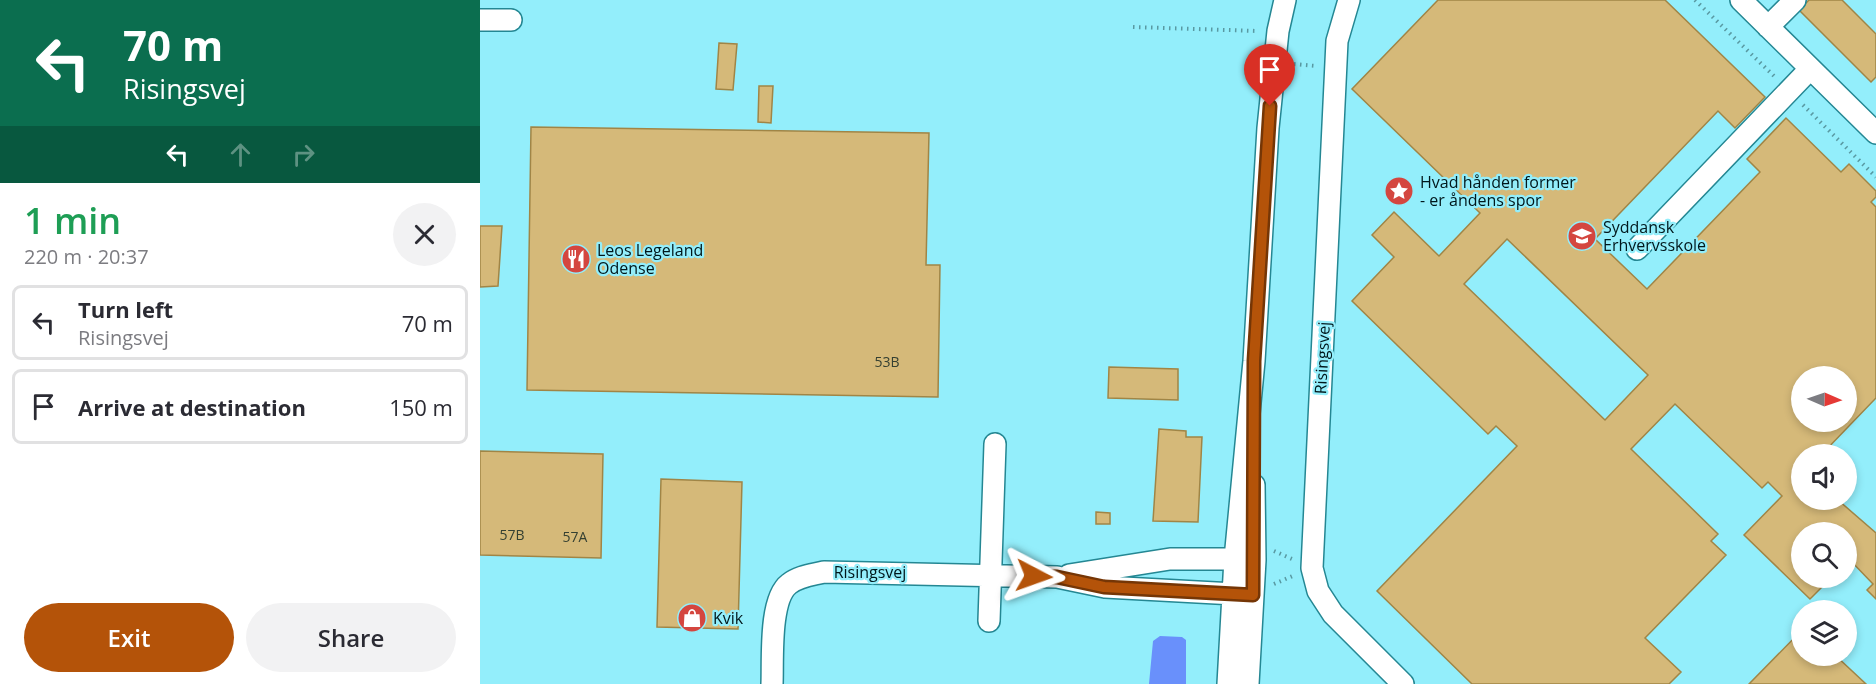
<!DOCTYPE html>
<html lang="en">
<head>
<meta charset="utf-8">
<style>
  body { margin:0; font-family:"Open Sans",sans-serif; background:#f2f2f3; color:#2b2b33; height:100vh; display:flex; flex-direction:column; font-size:22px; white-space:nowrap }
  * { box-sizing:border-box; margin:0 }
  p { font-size:20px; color:#7c7c81 }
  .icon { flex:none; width:33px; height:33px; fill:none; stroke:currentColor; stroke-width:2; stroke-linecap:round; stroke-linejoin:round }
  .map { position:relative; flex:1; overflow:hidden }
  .sheet { display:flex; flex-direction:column; background:#fff; width:480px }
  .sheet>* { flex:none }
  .banner { background:#0b6e4f; color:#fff; overflow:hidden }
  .needle { width:39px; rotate:92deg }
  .buttons { position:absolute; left:1311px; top:366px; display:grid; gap:12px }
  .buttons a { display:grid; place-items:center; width:66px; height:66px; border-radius:50%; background:#fff; box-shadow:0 3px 9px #0003; font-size:30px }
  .pin { position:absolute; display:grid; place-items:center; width:51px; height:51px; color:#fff; margin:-62px -26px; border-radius:50% 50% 50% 0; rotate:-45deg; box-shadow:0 0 6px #0007 }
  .pin .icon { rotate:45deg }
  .me { position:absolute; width:66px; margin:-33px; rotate:94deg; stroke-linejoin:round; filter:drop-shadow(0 0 4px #0008) }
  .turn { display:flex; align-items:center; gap:21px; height:126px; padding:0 24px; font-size:27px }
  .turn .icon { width:78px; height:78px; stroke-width:2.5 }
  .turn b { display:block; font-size:42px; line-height:51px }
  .lanes { display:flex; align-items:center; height:57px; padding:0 24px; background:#0003; justify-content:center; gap:30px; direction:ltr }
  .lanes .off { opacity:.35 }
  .round { display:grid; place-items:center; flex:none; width:63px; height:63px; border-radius:32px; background:#f2f2f3 }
  .head { display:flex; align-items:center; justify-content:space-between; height:102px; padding:0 24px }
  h1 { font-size:36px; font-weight:600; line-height:45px; color:#1e9e55 }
  .cta { display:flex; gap:12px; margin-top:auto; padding:12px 24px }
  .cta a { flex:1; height:69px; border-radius:36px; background:#b45309; color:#fff; font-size:24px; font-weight:600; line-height:69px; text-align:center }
  .cta a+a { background:#f2f2f3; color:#2b2b33 }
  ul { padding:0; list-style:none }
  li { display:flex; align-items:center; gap:18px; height:75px; margin:0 12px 9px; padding:0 12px; border:3px solid #e1e1e2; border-radius:9px }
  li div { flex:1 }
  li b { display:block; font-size:22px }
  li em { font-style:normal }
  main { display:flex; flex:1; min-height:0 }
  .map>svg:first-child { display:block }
  .water { fill:#6990fb }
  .building { fill:#d5b979; stroke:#a08546; stroke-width:1.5; fill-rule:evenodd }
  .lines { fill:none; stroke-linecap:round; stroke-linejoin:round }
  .minor-casing { stroke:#248793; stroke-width:24 }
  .path { stroke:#5999a2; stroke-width:4; stroke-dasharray:1.5 4.5; stroke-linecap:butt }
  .minor { stroke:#fff; stroke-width:21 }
  .route-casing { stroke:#753606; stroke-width:15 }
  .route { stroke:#b45309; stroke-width:10 }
  .labels { text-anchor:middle; stroke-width:4.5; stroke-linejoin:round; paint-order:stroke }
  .number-label { font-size:14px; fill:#354032 }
  .poi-label { font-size:16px; fill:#00171b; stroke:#93eefb; text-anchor:start }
  .street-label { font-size:16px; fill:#00171b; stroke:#93eefb }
</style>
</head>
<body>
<main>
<section class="sheet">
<div class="banner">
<div class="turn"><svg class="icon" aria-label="left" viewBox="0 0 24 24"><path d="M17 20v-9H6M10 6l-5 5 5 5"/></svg><div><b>70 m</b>Risingsvej</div></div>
<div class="lanes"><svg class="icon" aria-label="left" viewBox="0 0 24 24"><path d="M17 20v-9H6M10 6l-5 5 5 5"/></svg><svg class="icon off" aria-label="ahead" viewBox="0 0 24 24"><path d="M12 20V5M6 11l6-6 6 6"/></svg><svg class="icon off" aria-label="right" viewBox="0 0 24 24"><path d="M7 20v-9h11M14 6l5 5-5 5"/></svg></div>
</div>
<div class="head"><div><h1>1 min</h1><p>220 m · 20:37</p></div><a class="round"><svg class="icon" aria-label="close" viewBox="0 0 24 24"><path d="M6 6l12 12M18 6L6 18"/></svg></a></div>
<ul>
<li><svg class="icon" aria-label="left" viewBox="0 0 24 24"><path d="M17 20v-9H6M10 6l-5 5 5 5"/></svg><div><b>Turn left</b><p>Risingsvej</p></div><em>70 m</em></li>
<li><svg class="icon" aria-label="arrive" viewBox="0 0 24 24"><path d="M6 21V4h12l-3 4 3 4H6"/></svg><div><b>Arrive at destination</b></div><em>150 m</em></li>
</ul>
<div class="cta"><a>Exit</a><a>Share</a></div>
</section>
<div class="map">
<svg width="1396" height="684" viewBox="0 0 1396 684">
  <rect width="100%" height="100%" fill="#93eefb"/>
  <path class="water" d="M 680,636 L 702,637 L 706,640 L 706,684 L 669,684 L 673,641 Z"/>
  <path class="building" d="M 958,0 L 1185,0 L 1285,97 L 1255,128 L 1238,111 L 1115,239 L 1167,289 L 1280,172 L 1267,159 L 1306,118 L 1361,172 L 1369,164 L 1396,191 L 1396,197 L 1391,202 L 1396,207 L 1396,398 L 1342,454 L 1322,454 L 1322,500 L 1358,500 L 1396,533 L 1396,599 L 1387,590 L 1393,584 L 1369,559 L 1366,562 L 1366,532 L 1322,532 L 1322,578 L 1351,578 L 1330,599 L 1264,535 L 1302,496 L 1288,482 L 1282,488 L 1195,404 L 1151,449 L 1238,534 L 1231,541 L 1246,555 L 1165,638 L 1201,672 L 1189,684 L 992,684 L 897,591 L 1037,446 L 1016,426 L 1008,434 L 872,301 L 914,257 L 892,235 L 914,212 L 959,256 L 1000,213 L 872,89 ZM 1027,239 L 1168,375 L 1125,420 L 984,284 ZM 1322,376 L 1366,376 L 1366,422 L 1322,422 Z
    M 1329,0 L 1362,0 L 1396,34 L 1396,77 L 1391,82 L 1319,10 Z
    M 239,43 L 257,44 L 253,90 L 236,89 Z
    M 279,86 L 293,86 L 291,123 L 278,122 Z
    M 51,127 L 449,133 L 446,265 L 460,265 L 458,397 L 47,390 Z
    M 0,226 L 22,226 L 18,286 L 0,287 Z
    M 629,367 L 698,369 L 698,400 L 628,398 Z
    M 679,429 L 706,431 L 706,437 L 722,437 L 718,522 L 673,521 Z
    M 0,451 L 123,454 L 121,558 L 0,555 Z
    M 181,479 L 262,482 L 258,629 L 177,627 Z
    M 616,512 L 630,513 L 630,524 L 616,524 Z
    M 1322,630 L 1322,656 L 1356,656 L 1386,684 L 1269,684 Z"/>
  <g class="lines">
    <g class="minor-casing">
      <path id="minor" d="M 869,0 L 857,41 L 832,568 L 838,591 L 853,614 L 923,684
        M 1261,0 L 1396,133
        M 0,20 L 31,20
        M 1288,27 L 1315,0
        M 1157,249 L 1330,69
        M 589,575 L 690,559 L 767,559
        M 509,621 L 515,444
        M 292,684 C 293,660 289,599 309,584 C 319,576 332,575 344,572 L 577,577 L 625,587 L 773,595
        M 748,684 L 755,559 L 774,361 L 788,128 L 798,31 L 805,0
        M 768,684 L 775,560 L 774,485"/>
    </g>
    <path class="path" d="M 1215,0 L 1294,76
      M 653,27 L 778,31
      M 814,64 L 836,66
      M 1323,105 L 1396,177
      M 794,551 L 812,559
      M 794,584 L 815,575"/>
    <use href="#minor" class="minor"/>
  </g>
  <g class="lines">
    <g class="route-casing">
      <path id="route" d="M 554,576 L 577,577 L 624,587 L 773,595 L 774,361 L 790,106"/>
    </g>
    <use href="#route" class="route"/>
  </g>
  <defs>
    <g id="sight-disc" transform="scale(1.5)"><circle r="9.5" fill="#d4463f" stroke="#93eefb"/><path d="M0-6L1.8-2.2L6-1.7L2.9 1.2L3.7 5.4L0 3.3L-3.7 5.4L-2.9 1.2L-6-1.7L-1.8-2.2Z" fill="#fff"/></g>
    <g id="university-disc" transform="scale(1.5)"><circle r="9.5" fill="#d4463f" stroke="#93eefb"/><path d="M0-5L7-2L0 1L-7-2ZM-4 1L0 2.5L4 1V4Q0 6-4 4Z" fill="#fff"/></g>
    <g id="restaurant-disc" transform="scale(1.5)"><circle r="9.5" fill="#d4463f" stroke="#93eefb"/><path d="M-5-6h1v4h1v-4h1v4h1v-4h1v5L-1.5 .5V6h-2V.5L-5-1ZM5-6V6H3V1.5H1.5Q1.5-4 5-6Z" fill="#fff"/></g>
    <g id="shop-disc" transform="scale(1.5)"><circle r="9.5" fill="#d4463f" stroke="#93eefb"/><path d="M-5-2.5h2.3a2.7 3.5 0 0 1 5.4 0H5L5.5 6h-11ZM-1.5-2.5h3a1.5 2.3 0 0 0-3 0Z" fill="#fff"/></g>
  </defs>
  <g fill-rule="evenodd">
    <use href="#sight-disc" x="919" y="191"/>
    <use href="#university-disc" x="1102" y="236"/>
    <use href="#restaurant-disc" x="96" y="259"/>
    <use href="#shop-disc" x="212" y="618"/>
  </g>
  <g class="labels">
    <g class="number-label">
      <text x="407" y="367">53B</text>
      <text x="32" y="540">57B</text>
      <text x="95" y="542">57A</text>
    </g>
    <g class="poi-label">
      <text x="940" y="188">Hvad hånden former<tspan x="940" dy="18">- er åndens spor</tspan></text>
      <text x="1123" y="233">Syddansk<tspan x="1123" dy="18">Erhvervsskole</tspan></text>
      <text x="117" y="256">Leos Legeland<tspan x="117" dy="18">Odense</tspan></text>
      <text x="233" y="624">Kvik</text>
    </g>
    <g class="street-label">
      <text transform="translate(842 358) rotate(-87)" y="6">Risingsvej</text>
      <text x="390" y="578">Risingsvej</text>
    </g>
  </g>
</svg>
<div class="buttons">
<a><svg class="needle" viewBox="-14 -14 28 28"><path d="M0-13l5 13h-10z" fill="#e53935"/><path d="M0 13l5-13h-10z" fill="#7c7c81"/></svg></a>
<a><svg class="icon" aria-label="sound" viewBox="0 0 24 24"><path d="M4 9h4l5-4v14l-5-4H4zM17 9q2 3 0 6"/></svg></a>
<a><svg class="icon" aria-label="search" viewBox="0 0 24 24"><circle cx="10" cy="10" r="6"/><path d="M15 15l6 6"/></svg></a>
<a><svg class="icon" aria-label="layers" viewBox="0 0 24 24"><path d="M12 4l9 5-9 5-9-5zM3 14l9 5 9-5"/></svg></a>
</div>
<div class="pin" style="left:790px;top:106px;background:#d93025"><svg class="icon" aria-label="arrive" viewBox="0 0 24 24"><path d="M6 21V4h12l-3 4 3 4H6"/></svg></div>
<svg class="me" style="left:554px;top:576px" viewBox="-20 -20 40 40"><path d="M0-17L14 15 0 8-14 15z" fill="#b45309" stroke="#fff" stroke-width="4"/></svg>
</div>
</main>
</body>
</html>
